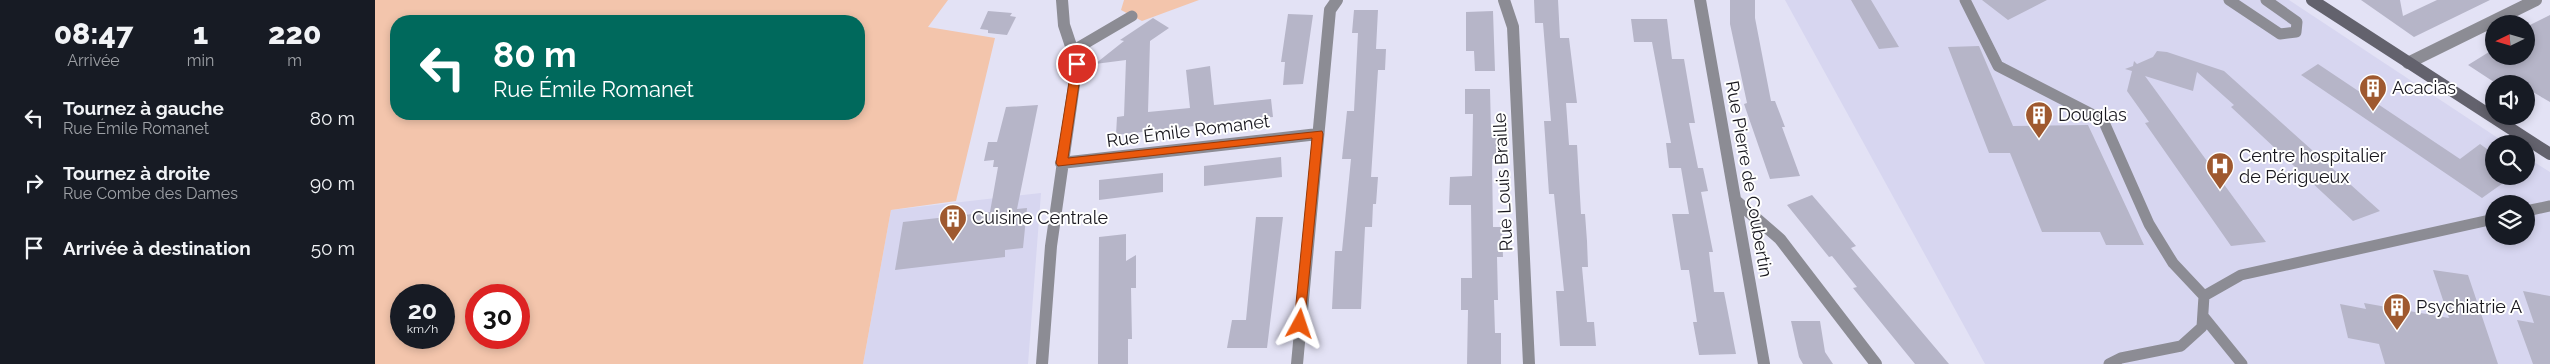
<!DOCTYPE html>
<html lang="fr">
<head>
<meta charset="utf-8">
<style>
  body { margin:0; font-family:Raleway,sans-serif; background:#20242c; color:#f1f3f6; height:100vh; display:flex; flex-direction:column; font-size:19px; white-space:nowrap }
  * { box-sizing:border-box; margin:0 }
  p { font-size:16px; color:#9ea1a6 }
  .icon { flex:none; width:28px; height:28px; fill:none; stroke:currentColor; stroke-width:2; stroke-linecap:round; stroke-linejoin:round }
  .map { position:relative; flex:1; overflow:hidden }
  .details { display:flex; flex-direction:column; background:#171b24; width:375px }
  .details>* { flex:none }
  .banner { position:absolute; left:15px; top:15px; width:475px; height:105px; border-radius:20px; box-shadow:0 2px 8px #0003; background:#00695c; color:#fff; overflow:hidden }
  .needle { width:32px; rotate:265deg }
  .fabs { position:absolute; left:2110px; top:15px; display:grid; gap:10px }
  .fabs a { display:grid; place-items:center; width:50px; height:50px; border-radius:50%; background:#171b24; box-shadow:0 2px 8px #0003; font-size:25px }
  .speed { position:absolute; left:15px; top:284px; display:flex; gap:10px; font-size:25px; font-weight:700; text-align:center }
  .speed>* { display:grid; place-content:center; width:65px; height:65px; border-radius:50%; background:#171b24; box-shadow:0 2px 8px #0003; line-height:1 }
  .speed small { font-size:12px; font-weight:400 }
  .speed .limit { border:8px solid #d22; background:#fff; color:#111 }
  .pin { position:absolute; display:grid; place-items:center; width:42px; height:42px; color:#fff; margin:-21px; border:2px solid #fff; border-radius:50%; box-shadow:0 1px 5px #0007 }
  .me { position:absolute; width:55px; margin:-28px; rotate:5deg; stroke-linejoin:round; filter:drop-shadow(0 0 4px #0008) }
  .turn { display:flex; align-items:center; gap:18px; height:105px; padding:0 20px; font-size:22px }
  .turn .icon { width:65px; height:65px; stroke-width:2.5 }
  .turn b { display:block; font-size:35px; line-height:42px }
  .eta { display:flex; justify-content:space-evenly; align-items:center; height:85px; text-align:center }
  .eta b { font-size:30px; font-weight:800; line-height:35px }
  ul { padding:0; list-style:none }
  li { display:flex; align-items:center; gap:15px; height:65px; padding:0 20px }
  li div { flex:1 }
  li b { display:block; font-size:19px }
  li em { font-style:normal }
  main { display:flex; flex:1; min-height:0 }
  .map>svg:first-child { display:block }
  .built { fill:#d7d6f0; fill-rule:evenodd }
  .green { fill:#f3c5ac; fill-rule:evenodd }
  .building { fill:#b6b5c8 }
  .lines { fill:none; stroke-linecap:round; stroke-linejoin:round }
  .lane { stroke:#8c8c94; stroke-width:11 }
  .street { stroke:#8c8c94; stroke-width:12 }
  .secondary { stroke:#63626d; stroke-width:12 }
  .route { fill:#ea580c; stroke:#983908 }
  .labels { text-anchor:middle; stroke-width:4; stroke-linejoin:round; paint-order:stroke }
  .poi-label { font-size:18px; fill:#18171e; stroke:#fff; text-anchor:start }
  .street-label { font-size:18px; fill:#18171e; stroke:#fff }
</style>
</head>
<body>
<main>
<section class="details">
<div class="eta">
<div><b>08:47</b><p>Arrivée</p></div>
<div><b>1</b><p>min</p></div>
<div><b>220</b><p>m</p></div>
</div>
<ul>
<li><svg class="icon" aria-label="left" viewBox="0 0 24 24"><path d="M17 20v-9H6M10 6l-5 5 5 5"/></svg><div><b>Tournez à gauche</b><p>Rue Émile Romanet</p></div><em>80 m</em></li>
<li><svg class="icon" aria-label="right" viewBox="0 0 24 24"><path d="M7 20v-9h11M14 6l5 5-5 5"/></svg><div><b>Tournez à droite</b><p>Rue Combe des Dames</p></div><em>90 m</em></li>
<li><svg class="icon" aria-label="arrive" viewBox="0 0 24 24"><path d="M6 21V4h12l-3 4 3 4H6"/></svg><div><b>Arrivée à destination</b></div><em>50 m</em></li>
</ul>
</section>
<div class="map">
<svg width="2175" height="364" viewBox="0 0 2175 364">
  <rect width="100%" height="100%" fill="#e3e2f5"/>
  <path class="built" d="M 1410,0 L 1914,0 L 2132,144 L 2119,144 L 2119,176 L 2151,176 L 2151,157 L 2175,172 L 2175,364 L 1610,364 ZM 2119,204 L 2151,204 L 2151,236 L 2119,236 Z
    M 666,193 L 653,364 L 488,364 L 516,210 Z"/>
  <path class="green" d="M 0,0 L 573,0 L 553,27 L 620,38 L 581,201 L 516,210 L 488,364 L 0,364 ZM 21,21 L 484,21 L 484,114 L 21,114 ZM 26,295 L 69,295 L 69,338 L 26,338 ZM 101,295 L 144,295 L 144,338 L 101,338 Z
    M 749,0 L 824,0 L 767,21 L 746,10 Z"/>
  <path class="building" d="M 1159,0 L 1183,0 L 1185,38 L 1194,38 L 1202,103 L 1191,103 L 1194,145 L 1202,145 L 1206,214 L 1210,214 L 1212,241 L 1213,267 L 1207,267 L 1212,322 L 1219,322 L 1221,346 L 1185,346 L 1181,291 L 1189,291 L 1179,194 L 1174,194 L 1169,121 L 1176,121 L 1168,23 L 1160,23 Z
    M 1355,0 L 1380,0 L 1380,18 L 1396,101 L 1400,101 L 1410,127 L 1407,127 L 1425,176 L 1395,179 L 1369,104 L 1372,103 L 1355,24 Z
    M 1476,0 L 1496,0 L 1524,47 L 1504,49 Z
    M 1607,0 L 1672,0 L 1633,20 Z
    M 1986,0 L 2025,0 L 2028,16 L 2062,0 L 2115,0 L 2039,37 Z
    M 979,10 L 1003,10 L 1001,49 L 1011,49 L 1010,70 L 1003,70 L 996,177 L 1003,177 L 1001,204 L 998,204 L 997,227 L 990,227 L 986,309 L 957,309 L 960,251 L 967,251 L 976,159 L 967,159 L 972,111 L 979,111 L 983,33 L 977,33 Z
    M 613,11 L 637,13 L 635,16 L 641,17 L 632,35 L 613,33 L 613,30 L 605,29 Z
    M 1118,11 L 1120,71 L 1100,71 L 1099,51 L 1091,51 L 1091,12 Z
    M 913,14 L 938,15 L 928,84 L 908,85 L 910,62 L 906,62 Z
    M 2175,15 L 2175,102 L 2151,88 L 2151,84 L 2122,84 L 2093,65 L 2114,52 L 2134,64 L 2151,56 L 2151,27 Z
    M 778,18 L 794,28 L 775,41 L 773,112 L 815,108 L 811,70 L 835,66 L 839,105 L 896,99 L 898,117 L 741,135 L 742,117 L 749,116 L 751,60 L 720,64 L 749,41 L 745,40 Z
    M 1256,19 L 1292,19 L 1297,59 L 1309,59 L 1320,123 L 1314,123 L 1323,168 L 1328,168 L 1333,191 L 1326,192 L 1338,252 L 1334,252 L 1339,292 L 1349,292 L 1361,354 L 1324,355 L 1318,322 L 1322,322 L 1314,270 L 1306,270 L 1297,214 L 1314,214 L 1306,168 L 1294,168 L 1291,143 L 1296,143 L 1277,42 L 1259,42 Z
    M 1604,46 L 1638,126 L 1713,125 L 1769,245 L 1731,245 L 1725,232 L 1667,232 L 1635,153 L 1614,153 L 1573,47 Z
    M 1782,51 L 1792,52 L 1849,71 L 2005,211 L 1978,221 L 1856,107 L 1859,105 L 1822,72 L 1818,91 L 1770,76 L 1891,242 L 1856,246 L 1770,123 L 1774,122 L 1752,91 L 1757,71 L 1750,69 L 1758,66 L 1759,61 L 1762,64 L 1778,57 Z
    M 1943,64 L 2085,159 L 2105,144 L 2119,154 L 2119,176 L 2138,176 L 2107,198 L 1926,75 Z
    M 1090,89 L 1115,89 L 1116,132 L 1122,132 L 1122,159 L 1117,159 L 1118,227 L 1127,227 L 1128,257 L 1122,257 L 1123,300 L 1119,300 L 1120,333 L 1126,333 L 1126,364 L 1092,364 L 1093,310 L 1086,310 L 1086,278 L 1097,278 L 1096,205 L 1074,205 L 1075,177 L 1097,176 L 1098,114 L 1090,114 Z
    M 663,105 L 642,209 L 652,208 L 648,248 L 630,250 L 630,257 L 520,270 L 528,222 L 615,212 L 623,167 L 618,167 L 619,160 L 609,161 L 613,142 L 622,142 L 631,107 Z
    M 906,157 L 907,177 L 829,186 L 829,166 Z
    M 788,173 L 788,192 L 724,200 L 724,180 Z
    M 1437,195 L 1481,246 L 1476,248 L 1574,364 L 1540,364 L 1478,288 L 1482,287 L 1457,256 L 1454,257 L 1412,205 Z
    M 881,217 L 908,217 L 892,348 L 852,348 L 857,320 L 871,320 Z
    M 751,234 L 751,261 L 761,255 L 761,288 L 756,288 L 757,339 L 753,339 L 753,364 L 723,364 L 724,237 Z
    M 2058,270 L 2093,275 L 2123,364 L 2010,364 L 2004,344 L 1973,338 L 1965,304 L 1991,309 L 1989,303 L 2074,318 Z
    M 2148,291 L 2175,296 L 2175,364 L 2158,364 L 2142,320 L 2159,323 Z
    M 1416,321 L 1445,321 L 1450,352 L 1458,364 L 1428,364 L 1424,357 Z"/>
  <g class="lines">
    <path class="lane" d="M 1590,0 L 1623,66 L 1728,120 L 1774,224 L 1798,263 L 1829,296
      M 1854,0 L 1905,34 L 1921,32 L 1922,22 L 1891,0
      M 699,50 L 757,16
      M 2151,211 L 2175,206
      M 1828,316 L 1867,364
      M 1734,364 L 1746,358 L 1806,346 L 1827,327 L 1829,296 L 1866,275 L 2119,219"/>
    <path class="street" d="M 1129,0 L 1138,27 L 1154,364
      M 1325,0 L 1389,364
      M 2033,63 L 2161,0
      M 686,163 L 943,134
      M 1360,200 L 1405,239 L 1501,364
      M 667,364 L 676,246 L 702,64 L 689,25 L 687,0
      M 922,364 L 955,10 L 962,0"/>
    <path class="secondary" d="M 1937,0 L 2175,154"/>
  </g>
  <path class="route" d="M 702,61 L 707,64 L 693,158 L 947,131 L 948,134 L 929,328 L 921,328 L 919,324 L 937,138 L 683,166 L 681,163 L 697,64 Z"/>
  <defs>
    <g id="building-pin" transform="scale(1.4375)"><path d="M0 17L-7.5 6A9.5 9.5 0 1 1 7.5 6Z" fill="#9f592f" stroke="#fff"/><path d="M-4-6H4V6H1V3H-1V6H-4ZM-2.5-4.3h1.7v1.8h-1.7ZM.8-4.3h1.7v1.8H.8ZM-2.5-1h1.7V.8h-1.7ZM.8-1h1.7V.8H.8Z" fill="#fff"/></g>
    <g id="hospital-pin" transform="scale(1.4375)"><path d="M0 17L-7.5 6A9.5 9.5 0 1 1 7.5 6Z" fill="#9f592f" stroke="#fff"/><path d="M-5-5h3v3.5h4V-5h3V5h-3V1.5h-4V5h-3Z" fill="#fff"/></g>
  </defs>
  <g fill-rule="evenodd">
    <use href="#building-pin" x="1998" y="88"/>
    <use href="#building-pin" x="1664" y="115"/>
    <use href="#hospital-pin" x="1845" y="166"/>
    <use href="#building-pin" x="578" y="218"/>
    <use href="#building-pin" x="2022" y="307"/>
  </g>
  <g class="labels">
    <g class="poi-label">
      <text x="2017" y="94">Acacias</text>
      <text x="1683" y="121">Douglas</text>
      <text x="1864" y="162">Centre hospitalier<tspan x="1864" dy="21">de Périgueux</tspan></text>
      <text x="597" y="224">Cuisine Centrale</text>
      <text x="2041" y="313">Psychiatrie A</text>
    </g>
    <g class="street-label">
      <text transform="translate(813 131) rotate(-7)" y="6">Rue Émile Romanet</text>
      <text transform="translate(1374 179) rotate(80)" y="6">Rue Pierre de Coubertin</text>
      <text transform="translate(1128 182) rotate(-93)" y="6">Rue Louis Braille</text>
    </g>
  </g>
</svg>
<div class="fabs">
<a><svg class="needle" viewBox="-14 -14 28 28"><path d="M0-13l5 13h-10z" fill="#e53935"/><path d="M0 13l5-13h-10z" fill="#9ea1a6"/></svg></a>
<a><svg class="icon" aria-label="sound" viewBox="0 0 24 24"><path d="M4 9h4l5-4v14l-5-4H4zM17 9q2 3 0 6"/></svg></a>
<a><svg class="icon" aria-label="search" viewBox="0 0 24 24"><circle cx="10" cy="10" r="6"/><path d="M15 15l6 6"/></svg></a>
<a><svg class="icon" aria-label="layers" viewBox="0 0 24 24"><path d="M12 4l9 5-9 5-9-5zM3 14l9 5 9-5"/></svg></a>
</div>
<div class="speed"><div>20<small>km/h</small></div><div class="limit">30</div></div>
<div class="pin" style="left:702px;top:64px;background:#d93025"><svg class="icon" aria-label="arrive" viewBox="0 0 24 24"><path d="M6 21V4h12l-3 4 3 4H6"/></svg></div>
<svg class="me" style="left:925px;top:324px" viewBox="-20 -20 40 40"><path d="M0-17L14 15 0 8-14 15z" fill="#ea580c" stroke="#fff" stroke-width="4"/></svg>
<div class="banner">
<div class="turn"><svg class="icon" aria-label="left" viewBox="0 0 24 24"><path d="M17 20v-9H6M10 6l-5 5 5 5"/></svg><div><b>80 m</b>Rue Émile Romanet</div></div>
</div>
</div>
</main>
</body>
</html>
